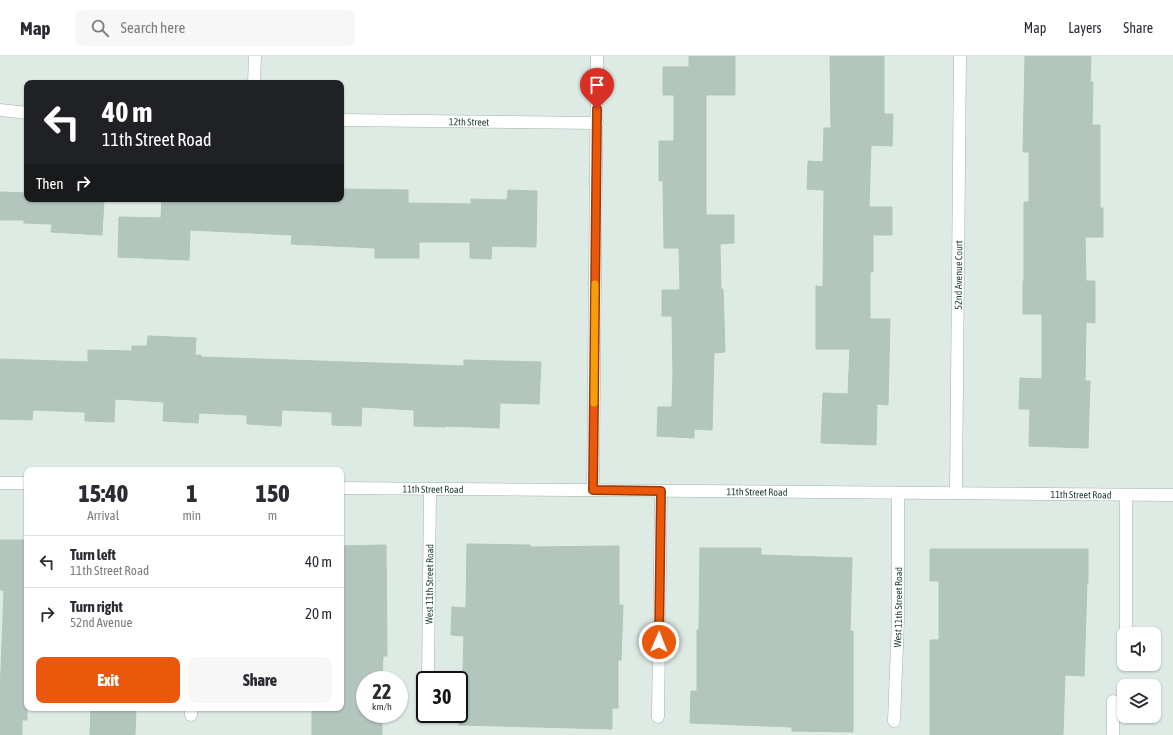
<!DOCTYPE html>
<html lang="en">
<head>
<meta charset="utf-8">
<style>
  body { margin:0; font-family:"Asap Condensed",sans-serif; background:#f7f7f7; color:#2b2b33; height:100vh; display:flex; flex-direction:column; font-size:15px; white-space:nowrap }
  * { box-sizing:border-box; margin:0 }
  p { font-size:13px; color:#7c7c81 }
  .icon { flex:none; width:22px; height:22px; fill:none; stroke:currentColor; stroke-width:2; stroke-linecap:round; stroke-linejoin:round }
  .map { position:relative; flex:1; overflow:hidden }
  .sheet { position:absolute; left:24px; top:411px; width:320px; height:244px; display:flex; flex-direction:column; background:#fff; border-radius:8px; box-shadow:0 1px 3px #0004 }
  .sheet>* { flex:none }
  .top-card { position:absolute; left:24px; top:24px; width:320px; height:122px; border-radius:8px; box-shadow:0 1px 3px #0004; background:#202124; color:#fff; overflow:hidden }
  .tools { position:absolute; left:1117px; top:571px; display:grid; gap:8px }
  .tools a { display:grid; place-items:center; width:44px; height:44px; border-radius:8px; background:#fff; box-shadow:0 1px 3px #0004; font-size:20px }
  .speed { position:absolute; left:356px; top:615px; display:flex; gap:8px; font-size:20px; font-weight:700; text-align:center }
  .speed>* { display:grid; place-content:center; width:52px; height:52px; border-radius:50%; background:#fff; box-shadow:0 1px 3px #0004; line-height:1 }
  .speed small { font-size:10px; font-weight:400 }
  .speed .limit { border:2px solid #111; border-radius:6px; background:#fff; color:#111 }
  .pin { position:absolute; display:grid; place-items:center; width:34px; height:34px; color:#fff; margin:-41px -17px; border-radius:50% 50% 50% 0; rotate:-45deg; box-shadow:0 0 4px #0007 }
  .pin .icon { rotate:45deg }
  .me { position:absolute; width:44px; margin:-22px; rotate:1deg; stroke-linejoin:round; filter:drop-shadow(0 0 3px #0008) }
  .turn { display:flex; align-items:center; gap:14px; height:84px; padding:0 12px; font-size:18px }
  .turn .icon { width:52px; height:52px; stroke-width:2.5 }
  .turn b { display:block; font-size:28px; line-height:34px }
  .then { display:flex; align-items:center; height:38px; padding:0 12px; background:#0003; gap:8px; font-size:15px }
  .eta { display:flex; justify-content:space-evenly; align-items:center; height:68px; text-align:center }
  .eta b { font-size:24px; font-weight:800; line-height:28px }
  .action { display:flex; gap:8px; margin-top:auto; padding:8px 12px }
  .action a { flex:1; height:46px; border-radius:8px; background:#ea580c; color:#fff; font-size:16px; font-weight:800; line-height:46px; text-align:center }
  .action a+a { background:#f7f7f7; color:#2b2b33 }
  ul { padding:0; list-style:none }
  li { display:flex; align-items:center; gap:12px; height:52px; padding:0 12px; border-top:1px solid #e1e1e2 }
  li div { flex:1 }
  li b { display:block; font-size:15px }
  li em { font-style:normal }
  header { display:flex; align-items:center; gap:24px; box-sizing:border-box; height:56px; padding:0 20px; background:#fff; border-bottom:1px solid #e1e1e2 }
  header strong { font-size:19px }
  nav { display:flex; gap:22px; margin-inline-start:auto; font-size:14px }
  .search { width:280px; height:36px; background:#f7f7f7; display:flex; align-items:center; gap:10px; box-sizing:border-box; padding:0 14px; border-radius:8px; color:#7c7c81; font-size:15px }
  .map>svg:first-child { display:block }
  .building { fill:#b3c6bd; stroke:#b0c5bb }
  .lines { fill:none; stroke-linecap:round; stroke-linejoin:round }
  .minor-casing { stroke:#a1b3ab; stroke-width:13 }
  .minor { stroke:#fff; stroke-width:12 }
  .route-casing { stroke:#983908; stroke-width:10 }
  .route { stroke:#ea580c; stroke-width:7 }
  .slow { stroke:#f59e0b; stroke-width:7 }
  .labels { text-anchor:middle; stroke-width:3.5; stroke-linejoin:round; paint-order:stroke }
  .street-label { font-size:10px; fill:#1e3c32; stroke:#eff8f2 }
</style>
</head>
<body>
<header>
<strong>Map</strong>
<div class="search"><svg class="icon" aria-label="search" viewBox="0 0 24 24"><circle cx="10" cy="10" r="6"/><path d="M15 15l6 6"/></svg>Search here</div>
<nav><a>Map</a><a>Layers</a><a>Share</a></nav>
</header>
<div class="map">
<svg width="1173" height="679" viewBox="0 0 1173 679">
  <rect width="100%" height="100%" fill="#deebe4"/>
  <path class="building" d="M 689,0 L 735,0 L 735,39 L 706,39 L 706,159 L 734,159 L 734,187 L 720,188 L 721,233 L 723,233 L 725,296 L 714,297 L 712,374 L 694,373 L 694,382 L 657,380 L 658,351 L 672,351 L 673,318 L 672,260 L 662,260 L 662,234 L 680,234 L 679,192 L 664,192 L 663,125 L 659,125 L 659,85 L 674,85 L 674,39 L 663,39 L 663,11 L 689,11 Z
    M 830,0 L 884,0 L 884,58 L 893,58 L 892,90 L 871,89 L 869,151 L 892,151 L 892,179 L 873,179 L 873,216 L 870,216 L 870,263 L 890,263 L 888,349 L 877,348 L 876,389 L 821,387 L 823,337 L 848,338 L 850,293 L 816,293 L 816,230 L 823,231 L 824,134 L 807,133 L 808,105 L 823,106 L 824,72 L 831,72 Z
    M 1025,0 L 1091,0 L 1090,26 L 1093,26 L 1092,69 L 1100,69 L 1100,152 L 1103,152 L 1103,181 L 1085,181 L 1086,225 L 1095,225 L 1095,267 L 1086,266 L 1085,325 L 1090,325 L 1088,392 L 1029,390 L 1030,353 L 1019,353 L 1020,322 L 1042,323 L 1042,258 L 1023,258 L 1023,225 L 1024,225 L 1024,146 L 1029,146 L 1029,96 L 1023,96 Z
    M 341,133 L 408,134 L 408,147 L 471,148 L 471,143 L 507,144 L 508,134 L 537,135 L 536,191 L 492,190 L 491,203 L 470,202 L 470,186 L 419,186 L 419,202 L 375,202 L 375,192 L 291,188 L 292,179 L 190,174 L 189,204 L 118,201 L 119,161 L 161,162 L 162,143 L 329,144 L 329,143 L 341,143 Z
    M 0,136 L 27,137 L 27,143 L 104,143 L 102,179 L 51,176 L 52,168 L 24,167 L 24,164 L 0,164 Z
    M 148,280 L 196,282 L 195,299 L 201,299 L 201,301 L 464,310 L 464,304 L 541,306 L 539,348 L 500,347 L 499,372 L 445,370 L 445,371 L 414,370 L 414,354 L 362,351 L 361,370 L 332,369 L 332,356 L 282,354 L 281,370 L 247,368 L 247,359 L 199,357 L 198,367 L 163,365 L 164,346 L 115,343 L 114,366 L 85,365 L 85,356 L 33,354 L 32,364 L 0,363 L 0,303 L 88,306 L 88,294 L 132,295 L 132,290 L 147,290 Z
    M 0,484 L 27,484 L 27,664 L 22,664 L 22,679 L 0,679 L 0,638 L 4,534 L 0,534 Z
    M 467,488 L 530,489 L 530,491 L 619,490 L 619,549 L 623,549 L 621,604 L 618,604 L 618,652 L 612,652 L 612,673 L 459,669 L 459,646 L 462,646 L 464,580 L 451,579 L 452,551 L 466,552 Z
    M 386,489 L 387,600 L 383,600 L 382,624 L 365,624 L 365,658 L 382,658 L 382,679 L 312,679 L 312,652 L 341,652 L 341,490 Z
    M 700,492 L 761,492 L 761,499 L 852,502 L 850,575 L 853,575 L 853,676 L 792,675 L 792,671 L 690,667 L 691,635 L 697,635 L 697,574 L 699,574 Z
    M 930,493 L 1088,493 L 1088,527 L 1087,527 L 1084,620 L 1065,619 L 1063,679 L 930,679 L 930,584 L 939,584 L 939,525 L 930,525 Z
    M 91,652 L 136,652 L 135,679 L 90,679 Z"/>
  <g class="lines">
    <g class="minor-casing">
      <g id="minor">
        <path d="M 254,27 L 255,0"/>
        <path d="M 0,54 L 27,57"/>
        <path id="s1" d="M 341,64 L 597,67"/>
        <path d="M 0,427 L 27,427"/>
        <path id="s2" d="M 341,432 L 1173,439"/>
        <path d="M 593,434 L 597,0"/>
        <path id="s3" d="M 956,437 L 960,0"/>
        <path d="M 1126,439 L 1126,578"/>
        <path id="s4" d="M 428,624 L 430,433"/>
        <path d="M 191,659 L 191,652"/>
        <path d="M 428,659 L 428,658"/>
        <path d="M 658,661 L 661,435"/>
        <path id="s5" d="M 894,665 L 898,564 L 898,437"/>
        <path d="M 1113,679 L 1113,645"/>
      </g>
    </g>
    <use href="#minor" class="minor"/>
  </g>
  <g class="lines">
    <g class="route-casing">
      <path id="route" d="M 597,53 L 593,434 L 661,435 L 659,586"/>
    </g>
    <use href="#route" class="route"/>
    <path class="slow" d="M 594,347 L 595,228"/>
  </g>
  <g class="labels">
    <g class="street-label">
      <text dy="4" stroke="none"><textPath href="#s1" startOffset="128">12th Street</textPath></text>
      <text dy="4" stroke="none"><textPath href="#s3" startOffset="218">52nd Avenue Court</textPath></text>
      <text dy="4" stroke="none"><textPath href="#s2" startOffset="92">11th Street Road</textPath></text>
      <text dy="4" stroke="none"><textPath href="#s2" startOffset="416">11th Street Road</textPath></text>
      <text dy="4" stroke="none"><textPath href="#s2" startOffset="740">11th Street Road</textPath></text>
      <text dy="4" stroke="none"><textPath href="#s4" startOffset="96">West 11th Street Road</textPath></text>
      <text dy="4" stroke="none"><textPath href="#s5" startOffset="114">West 11th Street Road</textPath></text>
    </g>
  </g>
</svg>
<div class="tools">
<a><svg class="icon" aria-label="sound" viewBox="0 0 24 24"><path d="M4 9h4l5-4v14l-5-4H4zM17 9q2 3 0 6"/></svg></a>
<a><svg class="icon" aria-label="layers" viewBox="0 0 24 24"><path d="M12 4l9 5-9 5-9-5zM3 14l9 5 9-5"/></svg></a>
</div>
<div class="speed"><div>22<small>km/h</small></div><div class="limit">30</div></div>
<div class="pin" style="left:597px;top:53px;background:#d93025"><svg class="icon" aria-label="arrive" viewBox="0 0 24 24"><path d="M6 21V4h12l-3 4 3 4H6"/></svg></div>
<svg class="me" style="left:659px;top:586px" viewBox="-20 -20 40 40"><circle r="17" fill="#ea580c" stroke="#fff" stroke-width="3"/><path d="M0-11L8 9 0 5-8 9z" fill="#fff"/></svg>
<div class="top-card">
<div class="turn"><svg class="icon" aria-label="left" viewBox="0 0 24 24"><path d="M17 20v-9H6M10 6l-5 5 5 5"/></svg><div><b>40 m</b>11th Street Road</div></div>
<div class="then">Then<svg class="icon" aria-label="right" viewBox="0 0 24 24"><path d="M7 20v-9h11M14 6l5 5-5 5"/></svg></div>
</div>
<section class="sheet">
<div class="eta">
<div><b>15:40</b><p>Arrival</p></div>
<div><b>1</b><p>min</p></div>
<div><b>150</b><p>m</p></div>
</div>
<ul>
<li><svg class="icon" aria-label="left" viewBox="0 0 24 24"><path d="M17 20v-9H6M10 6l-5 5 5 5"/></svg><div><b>Turn left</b><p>11th Street Road</p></div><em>40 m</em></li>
<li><svg class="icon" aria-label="right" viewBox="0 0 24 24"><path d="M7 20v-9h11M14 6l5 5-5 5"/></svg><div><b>Turn right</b><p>52nd Avenue</p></div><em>20 m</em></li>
</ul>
<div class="action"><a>Exit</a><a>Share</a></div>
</section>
</div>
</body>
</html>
